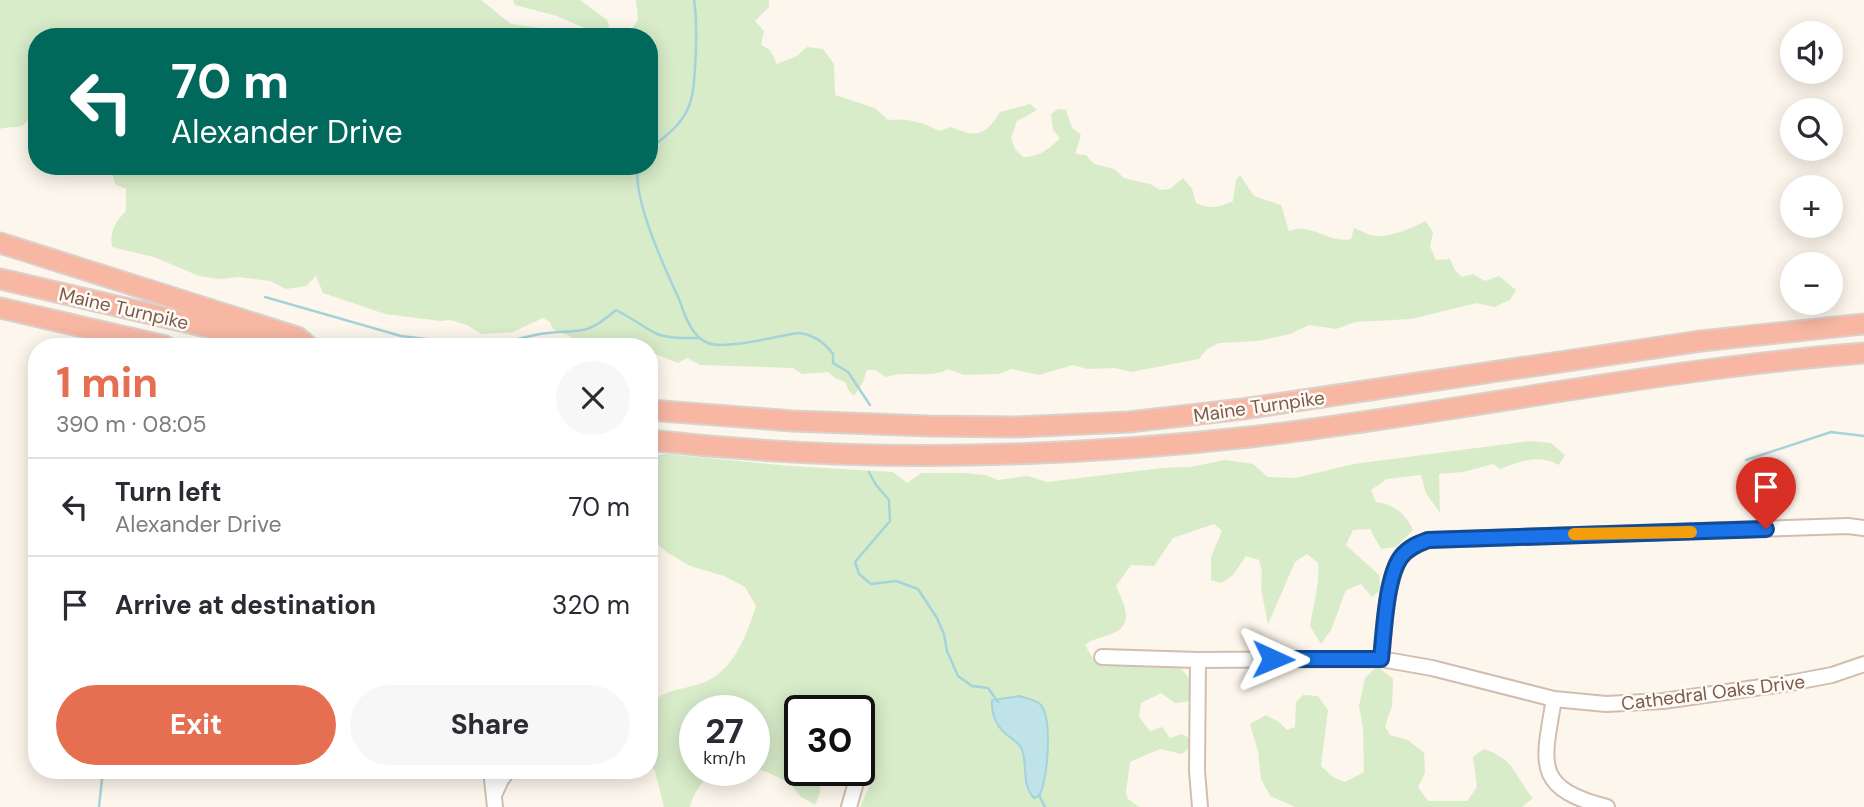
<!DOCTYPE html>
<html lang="en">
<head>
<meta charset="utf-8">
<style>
  body { margin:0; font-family:"DM Sans",sans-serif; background:#f7f7f7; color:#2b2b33; height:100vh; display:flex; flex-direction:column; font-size:26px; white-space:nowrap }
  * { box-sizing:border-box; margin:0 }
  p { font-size:23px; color:#7c7c81 }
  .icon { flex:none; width:38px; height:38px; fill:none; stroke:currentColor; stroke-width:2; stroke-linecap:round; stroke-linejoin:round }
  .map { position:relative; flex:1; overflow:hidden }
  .sheet { position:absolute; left:28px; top:338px; width:630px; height:441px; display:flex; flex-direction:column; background:#fff; border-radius:28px; box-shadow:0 4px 18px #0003 }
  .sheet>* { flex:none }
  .guide { position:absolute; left:28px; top:28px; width:630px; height:147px; border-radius:28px; box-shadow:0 4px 18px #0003; background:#00695c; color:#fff; overflow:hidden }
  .controls { position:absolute; left:1780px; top:21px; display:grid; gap:14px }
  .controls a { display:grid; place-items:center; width:63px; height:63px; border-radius:50%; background:#fff; box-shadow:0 4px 18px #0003; font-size:35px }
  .speed { position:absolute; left:679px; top:695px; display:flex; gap:14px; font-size:35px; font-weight:700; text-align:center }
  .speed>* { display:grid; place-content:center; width:91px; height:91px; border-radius:50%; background:#fff; box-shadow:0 4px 18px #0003; line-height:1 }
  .speed small { font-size:18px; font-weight:400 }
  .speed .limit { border:4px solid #111; border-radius:10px; background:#fff; color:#111 }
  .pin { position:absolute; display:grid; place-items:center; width:60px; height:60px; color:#fff; margin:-72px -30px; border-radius:50% 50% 50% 0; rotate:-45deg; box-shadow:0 0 7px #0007 }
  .pin .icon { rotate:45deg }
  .me { position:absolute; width:77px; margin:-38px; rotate:91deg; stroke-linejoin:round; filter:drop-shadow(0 0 5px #0008) }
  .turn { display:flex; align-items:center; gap:24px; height:147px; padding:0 28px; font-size:32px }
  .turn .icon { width:91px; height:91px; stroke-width:2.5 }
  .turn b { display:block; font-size:49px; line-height:60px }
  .round { display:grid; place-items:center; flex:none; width:74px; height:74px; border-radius:37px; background:#f7f7f7 }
  .headline { display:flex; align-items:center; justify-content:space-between; height:119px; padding:0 28px }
  h1 { font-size:42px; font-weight:700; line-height:52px; color:#e76f51 }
  .action { display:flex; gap:14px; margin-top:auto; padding:14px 28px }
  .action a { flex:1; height:80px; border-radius:42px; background:#e76f51; color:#fff; font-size:28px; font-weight:700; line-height:80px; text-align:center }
  .action a+a { background:#f7f7f7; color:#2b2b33 }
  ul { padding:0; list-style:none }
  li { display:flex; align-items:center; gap:21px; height:98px; padding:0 28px; border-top:2px solid #e1e1e2 }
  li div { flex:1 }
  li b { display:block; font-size:26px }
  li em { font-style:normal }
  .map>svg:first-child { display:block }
  .green { fill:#d8ecc9 }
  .water { fill:#bfe3e8; stroke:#a5d3da; stroke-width:2 }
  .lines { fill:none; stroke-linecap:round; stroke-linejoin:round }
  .stream { stroke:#a5d3da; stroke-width:2.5 }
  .minor-casing { stroke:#d1beb0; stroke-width:18 }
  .highway-casing { stroke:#dad1cd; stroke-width:23 }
  .minor { stroke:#fff; stroke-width:14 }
  .highway { stroke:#f7b7a3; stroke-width:19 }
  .route-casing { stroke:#114b97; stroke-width:18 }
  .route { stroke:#1a73e8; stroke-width:12 }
  .slow { stroke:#f59e0b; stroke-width:12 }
  .labels { text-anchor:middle; stroke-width:5; stroke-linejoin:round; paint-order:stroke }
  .street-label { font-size:19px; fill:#7a5c4d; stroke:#fffaf3 }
</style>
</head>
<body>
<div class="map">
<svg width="1864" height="807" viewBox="0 0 1864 807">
  <rect width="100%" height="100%" fill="#fdf6ec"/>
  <path class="green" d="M 0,0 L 481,0 L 511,24 L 541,28 L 567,37 L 37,37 L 37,128 L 28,120 C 21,131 11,125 0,129 Z
    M 513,0 L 580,0 L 607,20 L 612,37 L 588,37 L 587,29 L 557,16 L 515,5 Z
    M 636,0 L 769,0 L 769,7 L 755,21 L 764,31 L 761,45 L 770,50 L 777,64 L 797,56 L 807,47 L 823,49 L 834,64 L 835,95 L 875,108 L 888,120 C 908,118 922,122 939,131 L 951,127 C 977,138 985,136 1000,112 L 1030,104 L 1037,110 L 1017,121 L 1011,138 L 1015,149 L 1023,157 C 1038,157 1050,149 1060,138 L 1053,130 L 1051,114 L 1058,109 L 1066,110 L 1072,128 L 1081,135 L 1075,154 L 1086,155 L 1094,164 L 1114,169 L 1124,178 L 1150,184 L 1160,190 L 1170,189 L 1183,178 L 1192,189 L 1196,203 C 1211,210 1219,207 1233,201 L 1236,180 L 1240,175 L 1254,196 L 1281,205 L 1289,231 C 1312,222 1328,244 1351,239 L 1354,228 C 1360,230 1364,233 1370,235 C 1389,239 1409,229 1426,221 L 1433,233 L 1430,246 L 1436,260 L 1450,259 L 1455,270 L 1462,277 L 1473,274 L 1485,281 L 1499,276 L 1516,290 L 1510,300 L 1494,307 L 1477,303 L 1411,319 L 1355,322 L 1336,329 L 1309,325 L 1290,334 L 1258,341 L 1219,343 L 1207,349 L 1199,359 L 1131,372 L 1115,368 L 1087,369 L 1073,365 L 1039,375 L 1012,369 L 998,374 L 964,375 L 948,369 C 932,379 906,370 886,377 L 875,370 L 867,370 L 863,382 L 854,396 L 849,391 L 845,382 L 835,378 L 828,372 L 802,374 L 793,368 L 700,365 L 687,358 L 678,363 L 655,354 L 649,354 L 649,346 L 591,346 L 553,329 L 550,322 L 543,318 L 513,332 L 481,334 L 467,325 L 450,320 L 441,321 L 385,314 L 323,293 L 316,276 L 306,286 L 286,289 L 270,281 L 239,277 L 219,279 L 199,276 L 154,257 L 112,247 C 109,232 116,221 126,211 L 126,189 L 115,184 L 111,168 L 107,166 L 649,166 L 649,37 L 627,37 L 638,20 Z
    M 1529,441 L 1551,443 L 1565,455 L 1559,465 C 1538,454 1521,461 1500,469 L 1493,464 L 1463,472 L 1439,474 L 1440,513 L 1426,493 L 1421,475 L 1387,479 L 1371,490 L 1376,502 C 1395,505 1405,513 1413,530 L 1396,547 L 1381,549 L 1370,529 L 1353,530 L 1346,545 L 1379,575 L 1381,590 L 1372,597 L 1361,584 L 1346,590 L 1331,630 L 1321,644 L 1310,626 C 1313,605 1320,585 1318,563 L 1307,554 L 1295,562 L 1268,624 L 1261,589 L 1262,572 L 1259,560 L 1246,556 L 1233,575 L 1221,583 L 1211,580 L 1211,557 L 1222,531 L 1214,524 L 1173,538 L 1154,566 L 1131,565 L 1116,586 C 1122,600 1135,622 1116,632 C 1105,637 1096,637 1085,645 L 1095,662 C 1122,667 1149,666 1177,664 L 1191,680 L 1191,701 L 1175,703 L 1161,693 L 1141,703 L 1139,717 L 1150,731 L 1162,727 L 1170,738 L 1182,734 L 1193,740 L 1188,749 L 1182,754 L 1160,749 L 1130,762 L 1126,792 L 1128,799 L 1139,807 L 860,807 L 874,776 L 859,759 L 859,710 L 800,710 L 800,770 L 828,770 L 820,780 L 820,793 L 815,805 L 800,796 L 790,783 L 767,772 L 754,768 L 754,710 L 695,710 L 695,770 L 716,770 C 705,775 693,794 690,807 L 664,807 L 655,771 L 649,764 L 649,705 C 668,687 682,691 705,682 C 734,670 747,634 756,606 L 745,587 L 724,576 L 690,566 L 668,553 L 649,537 L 649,456 L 667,454 L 790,466 L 893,472 L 907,483 L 921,473 L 964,473 L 985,475 L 998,480 L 1028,476 L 1047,482 L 1162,468 L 1190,467 L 1225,460 L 1253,464 L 1268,477 L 1295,478 L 1354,464 Z
    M 1377,666 L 1393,679 L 1392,706 L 1385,726 L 1390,735 L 1408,740 L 1424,753 L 1425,773 L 1418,787 L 1428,801 L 1467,801 L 1477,787 L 1473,757 L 1484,749 C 1516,760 1513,775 1533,798 L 1522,807 L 1295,807 L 1270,796 L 1261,779 L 1258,751 L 1250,724 L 1266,715 L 1279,722 L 1287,730 L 1295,727 L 1296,702 L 1303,695 L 1318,696 L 1328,710 L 1321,766 L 1333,777 L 1345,782 L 1364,772 L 1363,728 L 1359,706 L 1365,678 Z"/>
  <path class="water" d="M 1019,696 C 1026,698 1034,699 1040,704 C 1053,717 1048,781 1039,796 L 1034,798 C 1021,784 1028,767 1022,750 C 1020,744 1016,742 1011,738 C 998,729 991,716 992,700 Z"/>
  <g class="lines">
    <path class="stream" d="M 649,149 C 695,116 693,103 696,50 C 696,32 697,17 694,0
      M 638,166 C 632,198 665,269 679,299 C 683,310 687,324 695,333 C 698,337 703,341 708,343 C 726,350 776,336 798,333 C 813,334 824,342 833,354 L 833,363 L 848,372 L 870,405
      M 265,297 L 401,336 L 485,346
      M 487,346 C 505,343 523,337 540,334 C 578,328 583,339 616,310 C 630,317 642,326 655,333 C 668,339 685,338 699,338
      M 1746,460 L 1831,432 L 1864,436
      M 869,472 L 876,485 L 889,500 L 890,521 L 855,562 L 859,574 L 871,584 L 896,581 L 918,589 L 937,618 L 944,634 L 947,651 L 958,676 L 972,686 L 988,688 L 998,702
      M 1039,795 L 1045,807
      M 99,807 L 103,770"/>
    <g class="minor-casing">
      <path id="minor" d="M 1102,657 L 1198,660 L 1381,659 L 1432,668 L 1554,699 L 1606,704 L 1663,701 L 1790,683 L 1832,675 L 1864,664
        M 1381,659 C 1384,633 1386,577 1401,557 C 1408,548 1417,544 1428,540 L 1848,526 L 1864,528
        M 1198,660 L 1197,771 L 1200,807
        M 1554,699 C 1543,764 1533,788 1607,807
        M 491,770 L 495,807
        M 494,795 L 501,780 L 508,770
        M 849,807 L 855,786"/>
    </g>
    <g class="highway-casing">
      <path id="highway" d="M 0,243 L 297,337 L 308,346
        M 0,279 L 289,346
        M 0,308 L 165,346
        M 649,410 L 793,421 L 929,426 L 1016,427 L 1129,422 L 1243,409 L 1701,341 L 1864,324
        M 649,440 C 849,463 1050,459 1250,437 C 1455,413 1658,369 1864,353"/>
    </g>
    <use href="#minor" class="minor"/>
    <use href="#highway" class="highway"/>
  </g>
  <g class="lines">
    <g class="route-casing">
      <path id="route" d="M 1273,659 L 1381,659 C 1384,633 1386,577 1401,557 C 1408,548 1417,544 1428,540 L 1766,529"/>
    </g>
    <use href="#route" class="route"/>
    <path class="slow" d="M 1574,534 L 1691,532"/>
  </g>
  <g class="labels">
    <g class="street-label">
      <text transform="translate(124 308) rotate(13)" y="7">Maine Turnpike</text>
      <text transform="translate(1259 406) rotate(-8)" y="7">Maine Turnpike</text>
      <text transform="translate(1713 692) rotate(-7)" y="7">Cathedral Oaks Drive</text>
    </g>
  </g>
</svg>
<div class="controls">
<a><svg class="icon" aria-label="sound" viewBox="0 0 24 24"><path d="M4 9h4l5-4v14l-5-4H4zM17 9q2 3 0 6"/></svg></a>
<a><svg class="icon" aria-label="search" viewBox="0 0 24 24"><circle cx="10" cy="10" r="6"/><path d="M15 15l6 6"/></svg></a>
<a>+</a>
<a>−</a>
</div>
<div class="speed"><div>27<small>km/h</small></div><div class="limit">30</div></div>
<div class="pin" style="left:1766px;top:529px;background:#d93025"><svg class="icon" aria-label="arrive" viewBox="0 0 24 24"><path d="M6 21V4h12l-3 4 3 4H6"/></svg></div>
<svg class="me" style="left:1273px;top:659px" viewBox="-20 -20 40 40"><path d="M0-17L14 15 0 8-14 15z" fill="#1a73e8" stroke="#fff" stroke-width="4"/></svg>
<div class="guide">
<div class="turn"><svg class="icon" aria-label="left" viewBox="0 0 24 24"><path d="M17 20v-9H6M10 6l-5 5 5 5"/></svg><div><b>70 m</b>Alexander Drive</div></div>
</div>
<section class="sheet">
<div class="headline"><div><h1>1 min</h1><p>390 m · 08:05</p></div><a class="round"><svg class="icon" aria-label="close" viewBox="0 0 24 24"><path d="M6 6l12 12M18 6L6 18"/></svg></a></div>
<ul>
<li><svg class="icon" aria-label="left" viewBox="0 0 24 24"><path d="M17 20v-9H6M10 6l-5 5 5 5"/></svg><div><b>Turn left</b><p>Alexander Drive</p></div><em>70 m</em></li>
<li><svg class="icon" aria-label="arrive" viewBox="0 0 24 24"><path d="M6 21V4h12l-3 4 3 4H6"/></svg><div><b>Arrive at destination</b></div><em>320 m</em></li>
</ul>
<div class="action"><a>Exit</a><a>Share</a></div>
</section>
</div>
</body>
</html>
